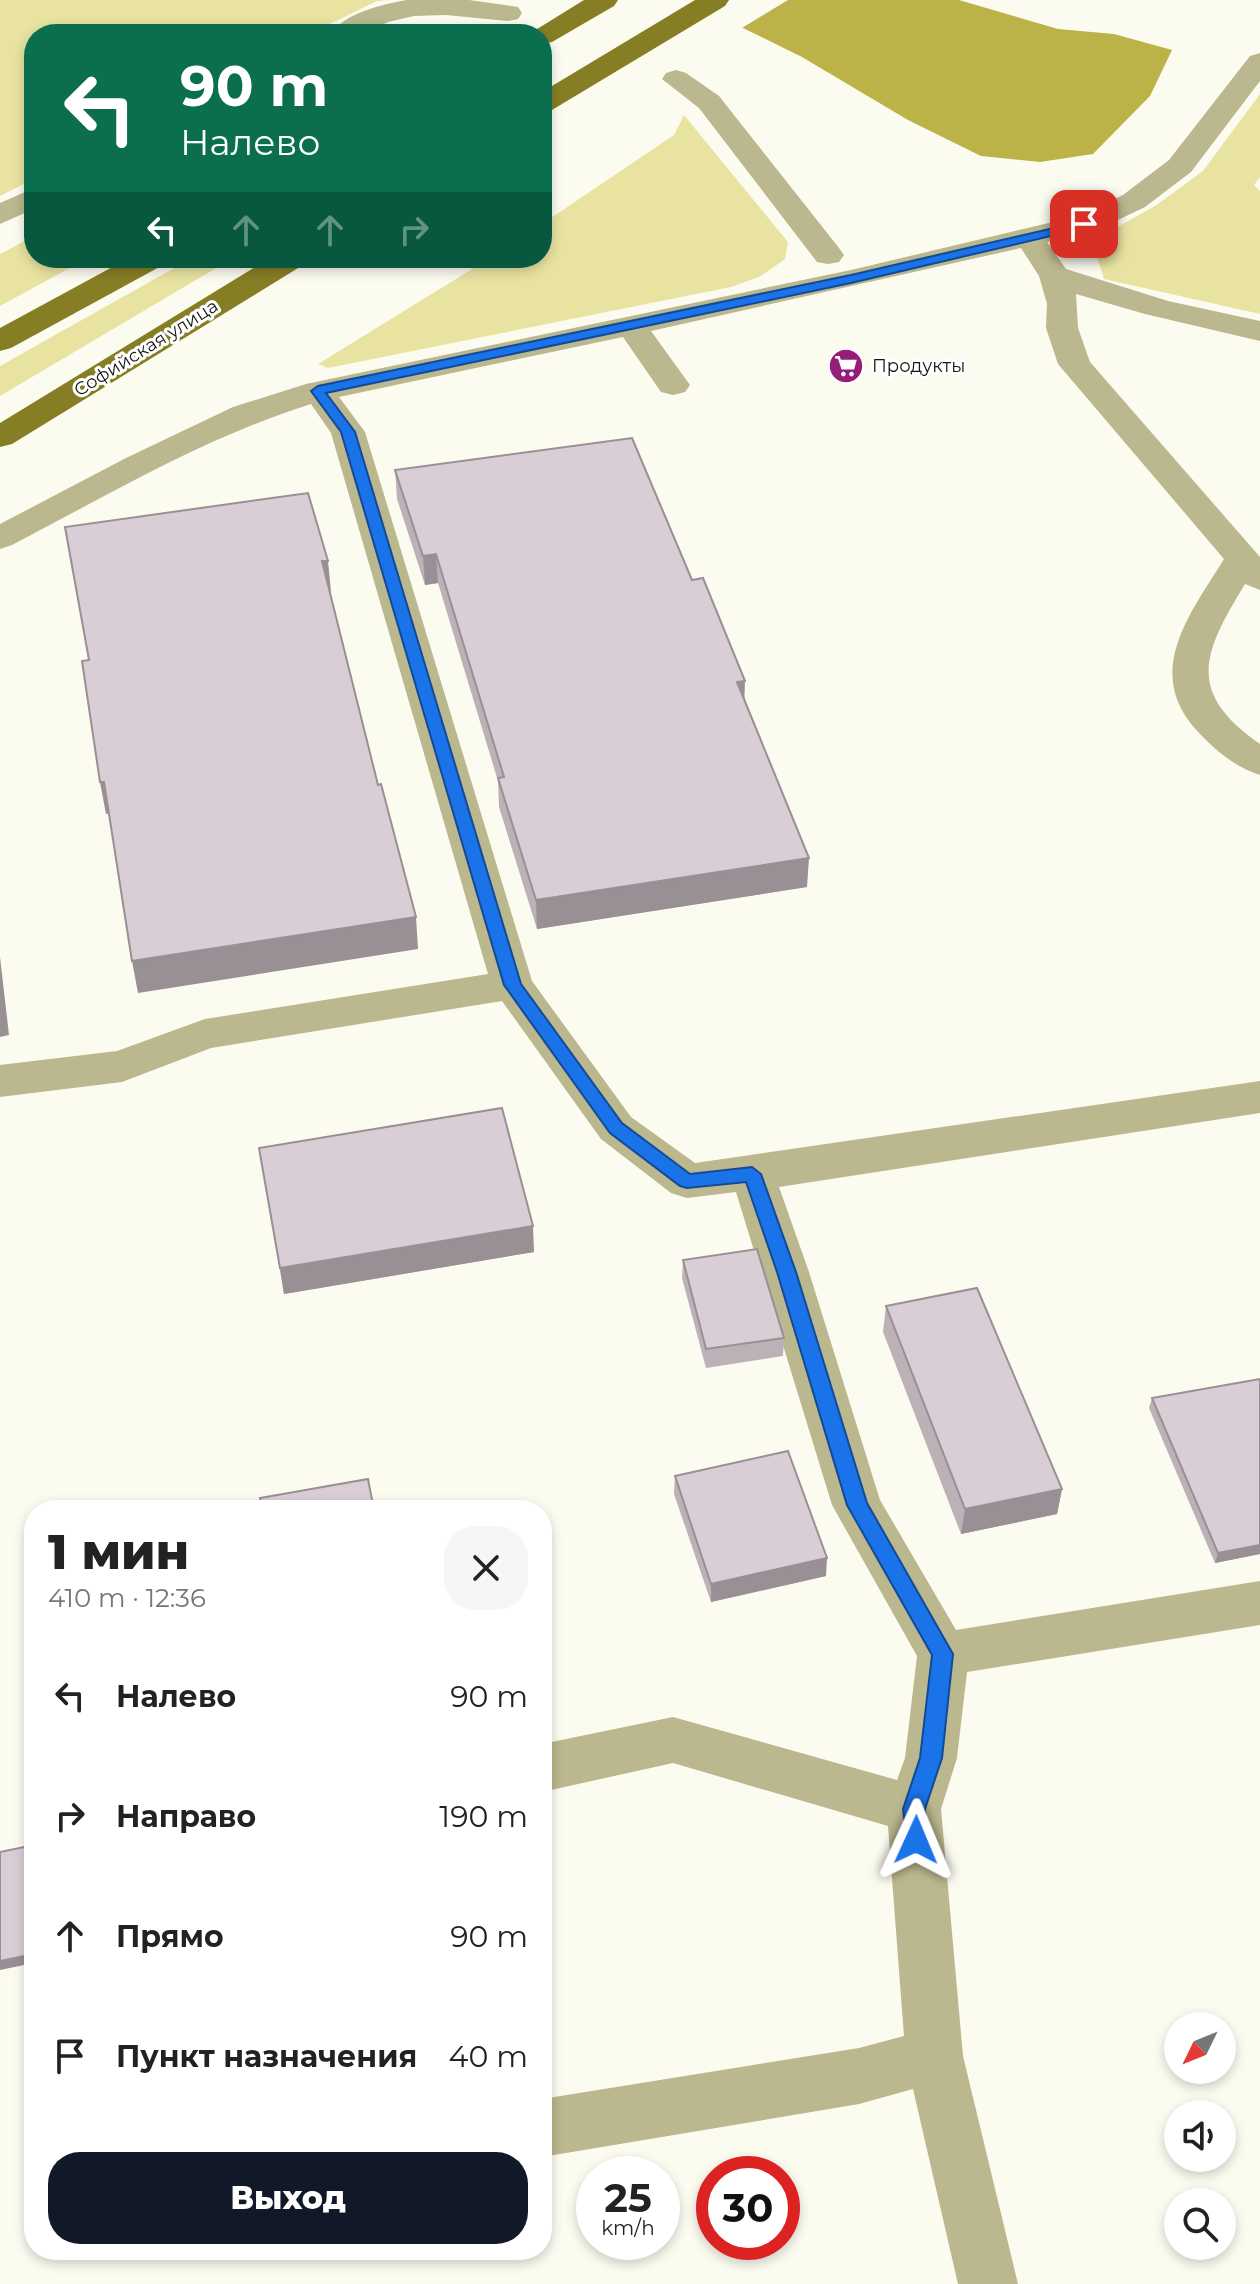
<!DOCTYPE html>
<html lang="ru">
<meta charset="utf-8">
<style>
body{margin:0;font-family:Montserrat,sans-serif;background:#f6f6f6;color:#222;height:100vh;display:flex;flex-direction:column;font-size:30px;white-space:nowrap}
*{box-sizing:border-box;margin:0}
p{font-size:26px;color:#767676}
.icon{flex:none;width:44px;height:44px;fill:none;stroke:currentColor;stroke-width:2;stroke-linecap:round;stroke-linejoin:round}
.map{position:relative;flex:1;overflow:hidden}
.sheet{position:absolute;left:24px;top:1500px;width:528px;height:760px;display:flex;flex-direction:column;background:#fff;border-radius:32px;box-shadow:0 4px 12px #0003}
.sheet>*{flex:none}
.guide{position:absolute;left:24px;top:24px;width:528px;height:244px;border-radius:32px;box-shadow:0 4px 12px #0003;background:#0b6e4f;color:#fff;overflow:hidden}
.needle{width:52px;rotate:227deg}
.fabs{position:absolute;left:1164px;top:2012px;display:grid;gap:16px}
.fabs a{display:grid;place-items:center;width:72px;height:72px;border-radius:50%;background:#fff;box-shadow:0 4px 12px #0003;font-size:40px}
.speed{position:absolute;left:576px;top:2156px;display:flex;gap:16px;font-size:40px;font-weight:700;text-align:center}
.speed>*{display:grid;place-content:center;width:104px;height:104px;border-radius:50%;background:#fff;box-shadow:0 4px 12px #0003;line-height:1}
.speed small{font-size:20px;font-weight:400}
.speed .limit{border:12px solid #d22;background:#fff;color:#111}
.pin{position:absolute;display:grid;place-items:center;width:68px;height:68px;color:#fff;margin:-34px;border-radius:16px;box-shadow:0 4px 12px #0006}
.me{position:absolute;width:88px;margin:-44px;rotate:1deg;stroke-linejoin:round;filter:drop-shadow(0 0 6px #0008)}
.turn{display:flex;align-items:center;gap:28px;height:168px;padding:0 24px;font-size:36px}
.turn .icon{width:104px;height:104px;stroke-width:2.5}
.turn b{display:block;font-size:56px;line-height:68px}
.lanes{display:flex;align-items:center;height:76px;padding:0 24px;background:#0003;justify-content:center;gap:40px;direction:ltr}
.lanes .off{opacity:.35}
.round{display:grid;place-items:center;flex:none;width:84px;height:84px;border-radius:32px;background:#f6f6f6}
.headline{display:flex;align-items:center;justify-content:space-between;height:136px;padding:0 24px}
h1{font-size:48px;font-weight:800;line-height:60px}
.primary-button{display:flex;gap:16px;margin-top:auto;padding:16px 24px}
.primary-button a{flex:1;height:92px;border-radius:32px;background:#111827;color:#fff;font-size:32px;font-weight:800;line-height:92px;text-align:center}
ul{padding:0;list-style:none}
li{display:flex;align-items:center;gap:24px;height:120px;padding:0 24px}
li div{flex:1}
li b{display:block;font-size:30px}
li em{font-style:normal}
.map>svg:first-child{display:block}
</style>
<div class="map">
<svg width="1260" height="2284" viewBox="0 0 1260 2284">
<rect width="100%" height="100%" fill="#fcfbf0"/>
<path fill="#e9e3a1" d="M 0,0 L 389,0 L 377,1 L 309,34 L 34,34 L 34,179 L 0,196 Z
M 1260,94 L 1260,177 L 1254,185 L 1260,191 L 1260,314 L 1104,279 L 1092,241 L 1155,206 L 1203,171 Z
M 684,115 L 788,242 L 785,259 L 761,276 L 731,287 L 328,368 L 318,364 L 490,258 L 542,258 L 542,224 L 674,135 Z
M 34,236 L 34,258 L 88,258 L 0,306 L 0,254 Z
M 192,258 L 233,258 L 0,396 L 0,366 Z"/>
<path fill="#bbb248" d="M 686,0 L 959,0 L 1058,29 L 1114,34 L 1172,50 L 1150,96 L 1093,154 L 1040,162 L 981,156 L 908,120 L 802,57 Z"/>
<path fill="#fcfbf0" d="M 682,0 L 788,0 L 737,31 Z"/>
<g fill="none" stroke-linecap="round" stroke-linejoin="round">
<path fill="#bbb78e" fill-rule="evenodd" d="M 407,0 L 469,0 L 518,7 L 522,13 L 518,19 L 508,21 L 446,15 L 414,16 L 388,22 L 364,34 L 330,34 C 345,13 383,4 407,0 Z
M 1260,53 L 1260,81 L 1191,172 L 1145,207 L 1095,231 L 1047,242 L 1066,269 L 1168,301 L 1260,321 L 1260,341 L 1145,314 L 1076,294 L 1078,328 L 1090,362 L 1260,557 L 1260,590 L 1245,584 C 1203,653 1185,692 1260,744 L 1260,775 C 1237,768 1216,751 1200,734 C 1142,674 1188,617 1224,559 L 1058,364 L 1046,328 L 1047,304 L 1039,276 L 1021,248 L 651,331 L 690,385 L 685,392 L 673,395 L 661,392 L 623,337 L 339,397 L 365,432 L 532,981 L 631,1117 L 695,1163 L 1260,1081 L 1260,1113 L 779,1187 L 809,1272 L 880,1500 L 956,1630 L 1260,1581 L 1260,1625 L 967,1672 L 957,1758 L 941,1809 L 963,2056 L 1018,2284 L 958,2284 L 913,2089 L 859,2104 L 542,2157 L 542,2099 L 859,2048 L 904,2036 L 888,1826 L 673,1763 L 542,1792 L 542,1744 L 673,1717 L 897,1780 L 905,1758 L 917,1656 L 832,1505 L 736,1192 L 687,1198 L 671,1193 L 601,1139 L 502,1001 L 211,1048 L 122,1082 L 0,1097 L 0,1065 L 117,1051 L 205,1019 L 488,974 L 331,433 L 311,404 C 206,437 110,494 12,545 L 0,549 L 0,524 L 126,458 L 233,407 L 306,384 L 851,270 L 1074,217 L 1123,195 L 1169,160 L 1250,56 Z
M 676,70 L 686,73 L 719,96 L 839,248 L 844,255 L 839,262 L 828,264 L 817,262 L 699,108 L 662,79 L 666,73 Z
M 34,188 L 34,209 L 0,224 L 0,203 Z"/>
<path fill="#867e25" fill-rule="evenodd" d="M 584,0 L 618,0 L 614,6 L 552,42 L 542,44 L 542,34 L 529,34 Z
M 695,0 L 729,0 L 725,6 L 552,110 L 542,113 L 542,92 Z
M 129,258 L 168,258 L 163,265 L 11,348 L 0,351 L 0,328 Z
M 270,258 L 308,258 L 303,265 L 12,444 L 0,447 L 0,423 Z"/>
</g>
<path fill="#bbb1b7" d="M 395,470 L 692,580 L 744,700 L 807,887 L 537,929 L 499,807 L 498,781 L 438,583 L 425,585 L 397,499 Z
M 259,1148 L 534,1252 L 284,1294 Z
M 683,1260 L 784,1338 L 783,1356 L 706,1368 L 682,1278 Z
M 886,1306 L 1062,1489 L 1057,1514 L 961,1534 L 883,1332 Z
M 1260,1379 L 1260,1554 L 1215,1563 L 1149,1408 L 1152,1398 Z
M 675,1476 L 826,1576 L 711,1602 L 674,1494 Z"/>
<path fill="#989095" d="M 436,554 L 438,583 L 425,585 L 423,556 Z
M 322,561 L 328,561 L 331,592 L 325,593 Z
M 745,681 L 744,710 L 737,682 Z
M 100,782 L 104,782 L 110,813 L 106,814 Z
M 809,858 L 807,887 L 537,929 L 536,900 Z
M 416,917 L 418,949 L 138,993 L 132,961 Z
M 0,957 L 9,1035 L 0,1037 Z
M 533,1226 L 534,1252 L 284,1294 L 280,1268 Z
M 1062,1489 L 1057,1514 L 961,1534 L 965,1509 Z
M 1260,1545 L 1260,1554 L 1215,1563 L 1218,1553 Z
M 827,1558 L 826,1576 L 711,1602 L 711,1584 Z
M 34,1954 L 34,1963 L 0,1970 L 0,1961 Z"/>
<path fill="#d9ced5" stroke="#989095" stroke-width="2" d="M 632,438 L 692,580 L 703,578 L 745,681 L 737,682 L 809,858 L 536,900 L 498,778 L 504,777 L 436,554 L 423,556 L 395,470 Z
M 308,493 L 328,561 L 322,561 L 378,785 L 381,784 L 416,917 L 132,961 L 104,782 L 100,782 L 82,661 L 89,660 L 65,527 Z
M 502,1108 L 533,1226 L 280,1268 L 259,1148 Z
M 757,1249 L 784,1338 L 706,1349 L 683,1260 Z
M 977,1288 L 1062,1489 L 965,1509 L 886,1306 Z
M 1260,1379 L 1260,1545 L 1218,1553 L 1152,1398 Z
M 788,1451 L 827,1558 L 711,1584 L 675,1476 Z
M 368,1479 L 374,1510 L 262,1510 L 260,1498 Z
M 34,1845 L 34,1954 L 0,1961 L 0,1852 Z"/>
<path fill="#1a73e8" stroke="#114b97" stroke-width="2" d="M 1084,221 L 1089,222 L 1089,227 L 851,283 L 326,393 L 355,432 L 521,984 L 622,1123 L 690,1174 L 752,1167 L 761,1174 L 796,1272 L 867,1503 L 953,1654 L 942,1758 L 925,1809 L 927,1840 L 924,1847 L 916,1850 L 908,1847 L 903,1809 L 920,1758 L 932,1655 L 847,1505 L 777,1272 L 746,1182 L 687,1188 L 680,1186 L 610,1133 L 504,985 L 341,432 L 311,391 L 318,386 L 851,275 Z"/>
<defs>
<g id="supermarket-disc" transform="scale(1.8)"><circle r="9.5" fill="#951e7b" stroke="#fff"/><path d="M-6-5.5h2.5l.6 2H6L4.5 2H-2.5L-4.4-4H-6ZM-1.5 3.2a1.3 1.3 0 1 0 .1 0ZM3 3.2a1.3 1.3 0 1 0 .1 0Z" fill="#fff"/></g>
</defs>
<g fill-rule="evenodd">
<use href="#supermarket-disc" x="846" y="366"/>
</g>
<g text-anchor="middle" stroke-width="6" stroke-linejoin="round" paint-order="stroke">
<g font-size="18" fill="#171713" stroke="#fff">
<text transform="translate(146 348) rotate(-32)" y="6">Софийская улица</text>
</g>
<g font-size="18" fill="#171713" stroke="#fff" text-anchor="start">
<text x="872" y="372">Продукты</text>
</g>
</g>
</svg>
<div class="fabs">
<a><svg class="needle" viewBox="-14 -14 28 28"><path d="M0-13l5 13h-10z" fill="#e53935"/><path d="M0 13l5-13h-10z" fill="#767676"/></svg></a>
<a><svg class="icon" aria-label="sound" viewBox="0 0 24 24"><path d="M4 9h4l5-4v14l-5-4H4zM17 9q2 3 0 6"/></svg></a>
<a><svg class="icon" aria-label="search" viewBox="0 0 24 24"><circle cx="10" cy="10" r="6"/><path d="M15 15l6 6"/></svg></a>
</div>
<div class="speed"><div>25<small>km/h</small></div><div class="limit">30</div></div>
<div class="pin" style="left:1084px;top:224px;background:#d93025"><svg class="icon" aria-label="arrive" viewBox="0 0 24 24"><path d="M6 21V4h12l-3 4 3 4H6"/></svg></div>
<svg class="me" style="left:916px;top:1840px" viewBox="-20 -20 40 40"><path d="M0-17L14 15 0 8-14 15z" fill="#1a73e8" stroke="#fff" stroke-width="4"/></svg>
<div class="guide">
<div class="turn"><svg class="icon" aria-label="left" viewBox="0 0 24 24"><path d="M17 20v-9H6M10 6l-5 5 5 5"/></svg><div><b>90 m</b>Налево</div></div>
<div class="lanes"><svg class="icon" aria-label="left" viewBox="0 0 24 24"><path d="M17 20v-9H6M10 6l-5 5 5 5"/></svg><svg class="icon off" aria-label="ahead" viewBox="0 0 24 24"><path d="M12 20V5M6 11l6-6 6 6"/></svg><svg class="icon off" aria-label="ahead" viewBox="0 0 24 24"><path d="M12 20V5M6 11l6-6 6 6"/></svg><svg class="icon off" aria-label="right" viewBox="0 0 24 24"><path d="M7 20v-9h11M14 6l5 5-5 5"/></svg></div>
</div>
<section class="sheet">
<div class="headline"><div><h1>1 мин</h1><p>410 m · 12:36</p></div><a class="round"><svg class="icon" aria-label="close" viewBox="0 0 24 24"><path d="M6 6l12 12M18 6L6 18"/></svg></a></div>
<ul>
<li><svg class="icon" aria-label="left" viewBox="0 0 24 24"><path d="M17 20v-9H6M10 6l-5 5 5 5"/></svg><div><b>Налево</b></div><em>90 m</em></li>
<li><svg class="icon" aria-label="right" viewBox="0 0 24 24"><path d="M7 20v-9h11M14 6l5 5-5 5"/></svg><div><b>Направо</b></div><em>190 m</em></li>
<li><svg class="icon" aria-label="ahead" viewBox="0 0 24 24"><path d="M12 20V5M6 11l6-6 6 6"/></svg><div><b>Прямо</b></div><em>90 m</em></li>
<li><svg class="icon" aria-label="arrive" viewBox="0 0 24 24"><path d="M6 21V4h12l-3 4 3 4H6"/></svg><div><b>Пункт назначения</b></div><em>40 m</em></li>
</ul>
<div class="primary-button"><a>Выход</a></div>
</section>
</div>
